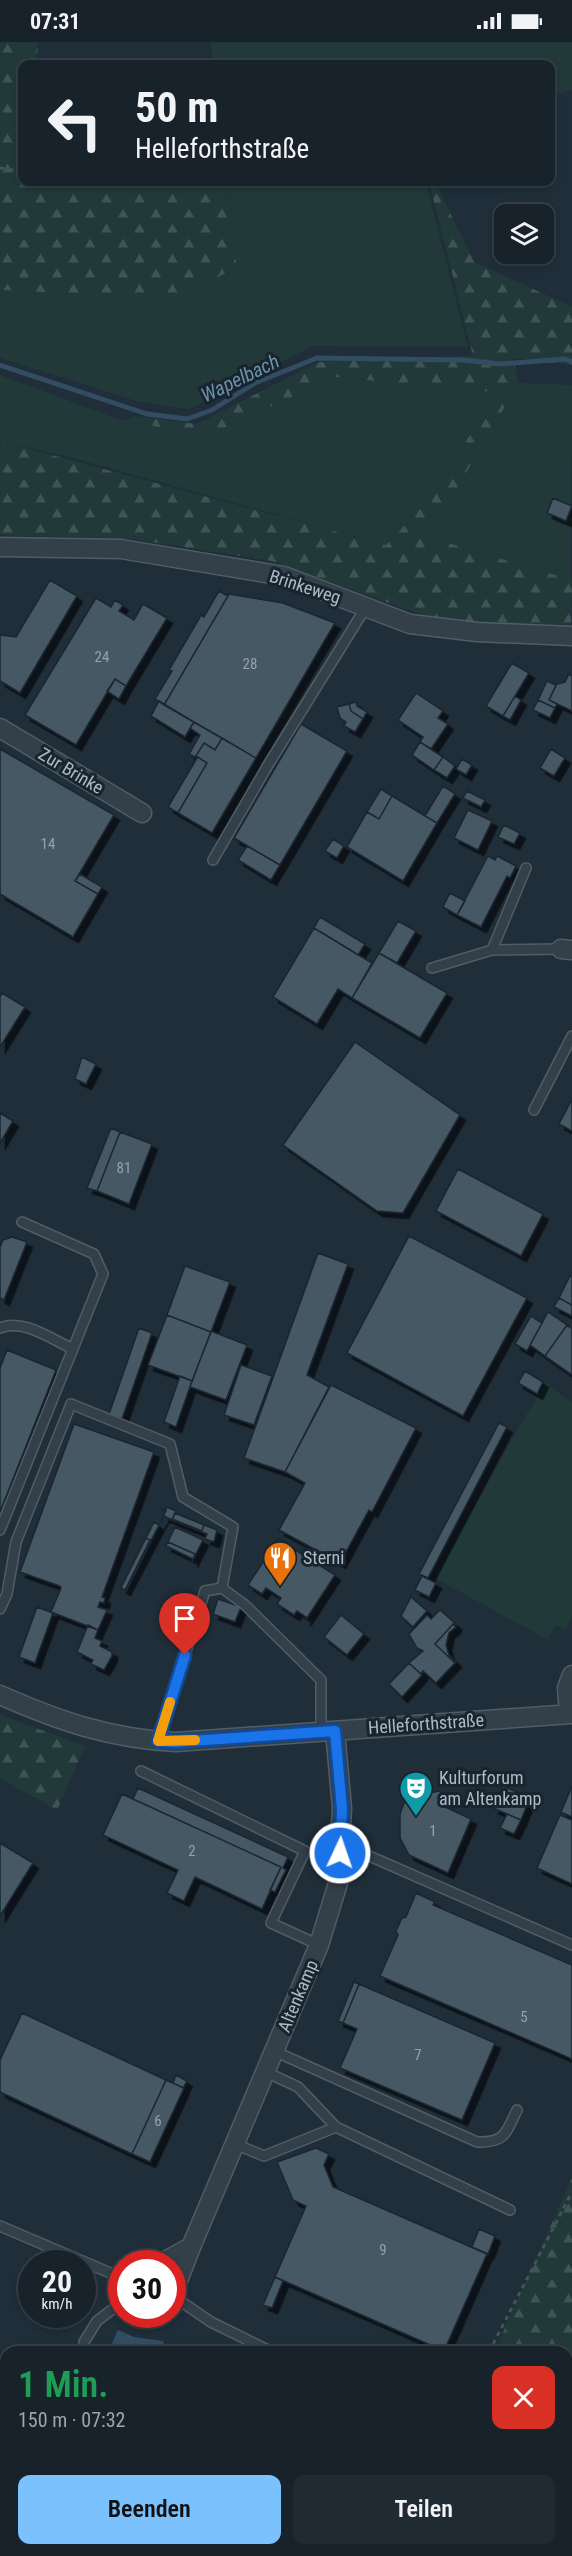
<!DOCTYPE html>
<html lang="de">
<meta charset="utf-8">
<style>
body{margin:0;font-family:"Roboto Condensed",sans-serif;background:#202a33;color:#f1f3f6;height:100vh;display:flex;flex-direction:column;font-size:22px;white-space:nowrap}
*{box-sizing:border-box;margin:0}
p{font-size:20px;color:#9ea4a9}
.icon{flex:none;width:33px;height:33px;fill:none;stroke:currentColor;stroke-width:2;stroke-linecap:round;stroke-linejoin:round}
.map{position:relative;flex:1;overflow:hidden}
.details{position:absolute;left:0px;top:2304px;width:573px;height:210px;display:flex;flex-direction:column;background:#17222b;border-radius:18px 18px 0 0;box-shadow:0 3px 9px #0003,0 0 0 2px #363f47}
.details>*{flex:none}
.hud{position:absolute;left:18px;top:18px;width:537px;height:126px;border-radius:12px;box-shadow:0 3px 9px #0003,0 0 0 2px #363f47;background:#17222b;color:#f1f3f6;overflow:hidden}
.controls{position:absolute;left:494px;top:162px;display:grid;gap:12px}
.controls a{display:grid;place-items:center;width:60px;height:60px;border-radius:12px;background:#17222b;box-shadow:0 3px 9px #0003,0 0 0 2px #363f47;font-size:30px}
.speed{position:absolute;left:18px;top:2208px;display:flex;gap:12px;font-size:30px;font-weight:700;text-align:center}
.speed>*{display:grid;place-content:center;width:78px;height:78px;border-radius:50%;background:#17222b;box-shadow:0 3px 9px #0003,0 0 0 2px #363f47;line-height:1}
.speed small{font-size:15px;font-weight:400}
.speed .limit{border:9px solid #d22;background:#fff;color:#111}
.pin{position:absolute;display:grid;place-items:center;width:51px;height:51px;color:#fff;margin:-62px -26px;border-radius:50% 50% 50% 0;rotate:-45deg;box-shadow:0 0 6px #0007}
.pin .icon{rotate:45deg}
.me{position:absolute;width:66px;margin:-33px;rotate:3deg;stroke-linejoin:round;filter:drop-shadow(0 0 4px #0008)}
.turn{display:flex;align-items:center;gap:21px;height:126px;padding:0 18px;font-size:27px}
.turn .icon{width:78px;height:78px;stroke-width:2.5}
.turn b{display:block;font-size:42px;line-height:51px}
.round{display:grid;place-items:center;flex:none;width:63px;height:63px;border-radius:12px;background:#202a33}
.summary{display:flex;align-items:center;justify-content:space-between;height:102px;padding:0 18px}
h1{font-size:36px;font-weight:600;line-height:45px;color:#1e9e55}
.button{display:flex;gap:12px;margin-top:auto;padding:12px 18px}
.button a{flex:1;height:69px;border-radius:12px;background:#7ac1fe;color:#111;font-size:24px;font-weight:600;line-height:69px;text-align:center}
.button a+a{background:#202a33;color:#f1f3f6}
.status{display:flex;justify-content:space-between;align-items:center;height:42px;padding:0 30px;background:#17222b;direction:ltr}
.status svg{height:16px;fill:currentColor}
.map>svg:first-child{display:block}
</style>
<div class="status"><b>07:31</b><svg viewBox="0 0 49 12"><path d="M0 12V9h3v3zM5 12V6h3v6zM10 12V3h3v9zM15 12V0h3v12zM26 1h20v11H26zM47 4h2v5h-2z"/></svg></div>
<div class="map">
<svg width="572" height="2514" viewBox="0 0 572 2514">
<defs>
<pattern id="forest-firs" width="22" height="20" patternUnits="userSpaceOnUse" patternTransform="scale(1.5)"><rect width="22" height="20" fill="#213a39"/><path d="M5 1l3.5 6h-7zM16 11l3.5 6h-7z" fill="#3f5454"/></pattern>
<filter id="shadow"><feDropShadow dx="5.5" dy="5.5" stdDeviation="0" flood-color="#0009"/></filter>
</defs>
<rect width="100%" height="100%" fill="#1f2e39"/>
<path fill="#213a39" d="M 211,0 L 572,0 L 572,48 L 551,55 L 550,22 L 213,22 Z
M 224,140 L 426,140 L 468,305 L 313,304 L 189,367 L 140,360 L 0,316 L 0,248 L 178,257 L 237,225 Z
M 0,333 L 123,379 L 208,393 L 335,335 L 494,350 L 439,447 L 386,503 L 73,416 L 0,399 Z
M 519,341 L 572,343 L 571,539 L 427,495 Z
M 546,1341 L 572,1361 L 572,1573 L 566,1587 L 555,1583 L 548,1598 L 435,1536 L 517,1388 Z"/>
<path fill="url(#forest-firs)" d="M 0,0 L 38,0 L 37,22 L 22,22 L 22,140 L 224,140 L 237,225 L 178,257 L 0,248 Z
M 429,140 L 435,140 L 474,220 L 572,265 L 572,323 L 513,316 L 519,341 L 428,495 L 572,538 L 571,583 L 440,579 L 272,519 L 132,497 L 0,493 L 0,399 L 386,503 L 439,447 L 494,350 L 335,335 L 208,393 L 123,379 L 133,374 L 197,382 L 319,320 L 473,314 Z
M 0,1673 L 85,1704 L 57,1768 L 0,1736 Z
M 572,2136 L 572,2514 L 374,2514 L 378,2508 L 567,2508 L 567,2310 L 494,2310 Z
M 0,2421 L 6,2424 L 6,2508 L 155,2508 L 166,2514 L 0,2514 Z"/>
<path fill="#324d61" d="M 118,2288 L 134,2295 L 163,2299 L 165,2305 L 163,2310 L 108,2310 Z"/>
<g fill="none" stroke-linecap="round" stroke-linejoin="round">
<path stroke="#324d61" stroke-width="5" d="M 0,323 L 147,372 L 187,377 L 212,368 L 255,341 L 317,316 L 463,318 L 500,322 L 565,317 L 572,320"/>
</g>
<path fill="#475865" stroke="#1a2630" stroke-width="1.5" filter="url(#shadow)" d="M 553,456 L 572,464 L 566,479 L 547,471 Z
M 50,538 L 77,554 L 20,651 L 0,639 L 0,593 L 16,595 Z
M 219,549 L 228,554 L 164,663 L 155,657 L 172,629 L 169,628 L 201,573 L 204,575 Z
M 229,552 L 283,561 L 335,581 L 256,716 L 164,663 Z
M 96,556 L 111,565 L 115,558 L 123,563 L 119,569 L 134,578 L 143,562 L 167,576 L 126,644 L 115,637 L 76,703 L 25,673 Z
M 512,621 L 529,631 L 503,674 L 486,664 Z
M 569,632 L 572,634 L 572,669 L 549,658 L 557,642 L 565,640 Z
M 115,637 L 126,644 L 119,657 L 107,649 Z
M 547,639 L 556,643 L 549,658 L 557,662 L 555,666 L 538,658 Z
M 416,651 L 443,669 L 438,676 L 448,682 L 431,707 L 420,700 L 423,695 L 398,678 Z
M 515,654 L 521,658 L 510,678 L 503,674 Z
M 538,658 L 555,666 L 550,676 L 533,668 Z
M 159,659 L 194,680 L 185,695 L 151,674 Z
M 356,660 L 357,664 L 367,670 L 363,677 L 351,669 L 349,662 Z
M 349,662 L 351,669 L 363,677 L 355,690 L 344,684 L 346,680 L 340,676 L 337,665 Z
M 194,680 L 222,696 L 215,708 L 204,701 L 196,714 L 207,721 L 178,771 L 168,765 L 197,716 L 189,712 L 200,693 L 190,686 Z
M 301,682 L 347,709 L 280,823 L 234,796 Z
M 222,696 L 256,716 L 212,791 L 178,771 L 207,721 L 196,714 L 204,701 L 215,708 Z
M 420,700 L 443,715 L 434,728 L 412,713 Z
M 0,707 L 114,773 L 75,839 L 98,852 L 73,895 L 0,852 Z
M 551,707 L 565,716 L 554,734 L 540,726 Z
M 443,715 L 455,724 L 447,736 L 434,728 Z
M 462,717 L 472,723 L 466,733 L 456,727 Z
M 443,744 L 455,752 L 437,781 L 425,774 Z
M 381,747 L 392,754 L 379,777 L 367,770 Z
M 467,749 L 485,758 L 481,765 L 463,756 Z
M 392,754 L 437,781 L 403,839 L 347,805 L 367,770 L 379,777 Z
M 468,768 L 492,779 L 478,808 L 454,796 Z
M 504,783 L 520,791 L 514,802 L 498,795 Z
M 333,797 L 344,804 L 337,816 L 325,809 Z
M 247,804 L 280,823 L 271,838 L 238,818 Z
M 488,814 L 495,818 L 497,814 L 516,824 L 510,836 L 507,834 L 481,885 L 457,873 Z
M 80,832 L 102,845 L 98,852 L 75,839 Z
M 450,851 L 465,859 L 457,873 L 443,865 Z
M 320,875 L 365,902 L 358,913 L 314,886 Z
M 398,879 L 416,889 L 397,921 L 379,911 Z
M 314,886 L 372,921 L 352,956 L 338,947 L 317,982 L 273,955 Z
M 379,911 L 447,951 L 420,996 L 352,956 Z
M 2,951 L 25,965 L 0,1005 L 0,955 Z
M 355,1000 L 460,1073 L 403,1171 L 377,1169 L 283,1103 Z
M 82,1015 L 96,1022 L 86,1042 L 75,1037 Z
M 572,1057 L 572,1089 L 559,1082 Z
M 0,1071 L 13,1079 L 0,1101 Z
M 111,1086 L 120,1090 L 97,1149 L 87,1146 Z
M 120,1090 L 152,1102 L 129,1162 L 97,1149 Z
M 458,1127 L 543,1172 L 521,1214 L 436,1169 Z
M 409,1194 L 527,1256 L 463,1374 L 347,1311 Z
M 12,1195 L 27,1200 L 4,1258 L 0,1256 L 0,1205 L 3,1198 Z
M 318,1211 L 348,1222 L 307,1333 L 329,1345 L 285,1430 L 244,1416 Z
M 185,1224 L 230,1240 L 211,1290 L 167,1273 Z
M 570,1234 L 572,1235 L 572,1263 L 559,1256 Z
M 559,1256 L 572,1263 L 572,1274 L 554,1265 Z
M 548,1270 L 567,1283 L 545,1314 L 530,1303 Z
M 167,1273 L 211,1290 L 192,1339 L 148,1323 Z
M 531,1274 L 542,1281 L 527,1309 L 515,1302 Z
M 567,1283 L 572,1287 L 572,1333 L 545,1314 Z
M 139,1286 L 152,1291 L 122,1377 L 109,1372 Z
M 211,1289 L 247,1303 L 226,1358 L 190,1345 Z
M 7,1308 L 56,1328 L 0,1470 L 0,1326 Z
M 241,1323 L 272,1334 L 254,1383 L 224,1373 Z
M 525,1329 L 543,1340 L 537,1352 L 518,1341 Z
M 180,1334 L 192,1339 L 176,1385 L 164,1380 Z
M 331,1343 L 416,1386 L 372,1470 L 369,1468 L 340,1521 L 279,1488 L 305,1441 L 285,1430 Z
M 499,1381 L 507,1385 L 428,1536 L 419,1532 Z
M 74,1382 L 154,1410 L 102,1555 L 105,1556 L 104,1561 L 100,1560 L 98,1565 L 107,1568 L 98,1588 L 51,1570 L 61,1546 L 60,1544 L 20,1530 Z
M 167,1465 L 176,1469 L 172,1478 L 164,1474 L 159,1483 L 166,1469 L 161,1467 L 166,1468 Z
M 175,1471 L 204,1483 L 202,1489 L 172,1477 Z
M 172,1478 L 202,1489 L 204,1483 L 217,1488 L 214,1500 L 205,1497 L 207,1492 Z
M 154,1480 L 159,1483 L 125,1548 L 150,1498 L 146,1496 Z
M 175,1485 L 203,1498 L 192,1520 L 195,1512 L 168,1500 Z
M 146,1496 L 150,1498 L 125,1548 L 121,1546 Z
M 278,1497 L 335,1533 L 305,1579 L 306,1575 L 297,1569 L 294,1573 L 277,1562 L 281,1556 L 266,1546 L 262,1552 L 248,1543 Z
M 168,1500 L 195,1512 L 193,1517 L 166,1504 Z
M 422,1534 L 436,1541 L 429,1555 L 415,1548 Z
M 411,1555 L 427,1569 L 413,1585 L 401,1574 Z
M 218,1557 L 241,1565 L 235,1580 L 213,1572 Z
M 37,1565 L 53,1571 L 35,1621 L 19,1615 Z
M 440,1568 L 457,1583 L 453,1582 L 435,1602 L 454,1620 L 456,1620 L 436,1641 L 423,1629 L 421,1632 L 409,1621 L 423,1609 L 417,1606 L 409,1592 L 427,1573 L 431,1577 Z
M 341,1573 L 364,1592 L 347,1613 L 324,1595 Z
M 453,1582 L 456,1585 L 449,1591 L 446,1603 L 449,1613 L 455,1619 L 454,1620 L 435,1602 Z
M 88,1583 L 98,1588 L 95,1596 L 102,1599 L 100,1604 L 112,1610 L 112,1614 L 104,1628 L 91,1622 L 93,1618 L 77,1610 Z
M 409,1621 L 422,1633 L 402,1655 L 389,1642 Z
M 503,1744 L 530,1756 L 521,1778 L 493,1766 Z
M 572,1744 L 572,1775 L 561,1770 Z
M 138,1746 L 288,1815 L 283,1826 L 286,1828 L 275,1850 L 270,1848 L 281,1825 L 133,1757 Z
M 439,1749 L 444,1753 L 441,1763 L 471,1777 L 448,1831 L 409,1813 L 400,1796 L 400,1772 L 404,1761 L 414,1754 Z
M 122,1752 L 281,1825 L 262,1867 L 195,1835 L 184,1859 L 167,1851 L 178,1828 L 103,1793 Z
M 507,1772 L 521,1778 L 514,1792 L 500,1786 Z
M 560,1773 L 572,1778 L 572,1842 L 537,1826 Z
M 0,1801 L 33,1821 L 0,1874 Z
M 416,1851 L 435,1860 L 433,1863 L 572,1923 L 572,2017 L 380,1934 L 398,1893 L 396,1889 L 402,1876 L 406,1875 Z
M 354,1940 L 359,1942 L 343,1981 L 338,1979 Z
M 359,1942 L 495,2001 L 462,2078 L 340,2026 L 357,1987 L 343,1981 Z
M 22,1971 L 166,2038 L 132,2112 L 0,2050 L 0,2018 Z
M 176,2033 L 187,2039 L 183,2046 L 173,2041 Z
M 166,2038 L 184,2046 L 150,2120 L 132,2112 Z
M 316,2106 L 329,2112 L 324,2123 L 333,2145 L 487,2212 L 444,2309 L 275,2235 L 306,2164 L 293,2158 L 277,2120 Z
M 479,2187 L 495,2194 L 488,2212 L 472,2205 Z
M 275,2235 L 283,2239 L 272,2266 L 263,2263 Z
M 237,2508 L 346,2508 L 343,2514 L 251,2514 Z"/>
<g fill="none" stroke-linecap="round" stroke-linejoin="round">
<g stroke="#505d67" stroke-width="12">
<path id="service" d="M 213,818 L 268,723 L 366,565
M 492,908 L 526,826
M 432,926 L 492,908 L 561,907
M 534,1068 L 572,994
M 0,1286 C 23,1276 51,1297 73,1307
M 0,1488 L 103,1232 L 94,1212 L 22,1180
M 0,1567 L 7,1552 L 16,1500 L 71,1362 L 170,1402 L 183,1455 L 233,1485 L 222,1546
M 158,1699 L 205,1549 L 222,1546 L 245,1563 L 321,1638 L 321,1690
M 141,1729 L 305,1809 L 271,1881 L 319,1903
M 340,1811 L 367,1813 L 572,1903
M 274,2009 L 477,2100 C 505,2101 506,2091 517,2068
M 266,2030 L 298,2045 L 336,2085 L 510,2168
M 235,2102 L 264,2114 L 336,2085
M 0,2184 L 122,2236
M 173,2254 L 211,2280 L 272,2310
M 84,2300 L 97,2279 L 122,2260"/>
</g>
<g stroke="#505d67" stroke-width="21">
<path id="minor" d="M 0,505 L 121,507 L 284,534 L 410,582 L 477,590 L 572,594
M 0,686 L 142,771
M 561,907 L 572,908
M 0,1653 C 59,1679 111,1697 176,1700 L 572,1672
M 569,1672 L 567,1646 L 572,1633
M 160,2222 L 191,2205
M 172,2254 L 191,2205 L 319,1903 L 338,1841 L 342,1766 L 335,1689
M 134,2272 C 141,2278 149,2277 156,2272"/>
</g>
<path stroke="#3f5656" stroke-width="3" stroke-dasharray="4.5 4.5" stroke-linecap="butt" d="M 0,126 L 13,128 L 22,126
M 489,2310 L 572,2150
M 383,2514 L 386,2508"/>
<use href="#service" stroke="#333f49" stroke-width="9"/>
<use href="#minor" stroke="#333f49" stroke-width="18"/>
</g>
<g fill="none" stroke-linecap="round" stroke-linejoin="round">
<g stroke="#114b97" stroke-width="15">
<path id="route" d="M 185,1613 L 158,1699 L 176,1700 L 335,1689 L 342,1767 L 340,1811"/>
</g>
<use href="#route" stroke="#1a73e8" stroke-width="10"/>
<path stroke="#f59e0b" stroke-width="10" d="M 170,1660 L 158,1699 L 195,1698"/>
</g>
<defs>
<g id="restaurant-pin" transform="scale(1.725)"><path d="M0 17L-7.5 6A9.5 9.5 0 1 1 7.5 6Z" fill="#e8710a" stroke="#18242e"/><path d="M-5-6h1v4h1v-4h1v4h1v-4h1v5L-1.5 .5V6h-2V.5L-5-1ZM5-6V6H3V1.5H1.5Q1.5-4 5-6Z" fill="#fff"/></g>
<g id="theatre-pin" transform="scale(1.725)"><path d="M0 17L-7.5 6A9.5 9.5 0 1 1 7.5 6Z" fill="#0f9aa8" stroke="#18242e"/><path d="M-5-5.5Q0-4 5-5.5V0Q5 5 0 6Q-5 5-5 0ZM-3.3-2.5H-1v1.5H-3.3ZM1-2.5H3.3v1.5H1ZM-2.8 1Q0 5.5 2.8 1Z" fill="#fff"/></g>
</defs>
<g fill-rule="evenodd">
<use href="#restaurant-pin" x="280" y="1516"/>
<use href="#theatre-pin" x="416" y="1746"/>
</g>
<g text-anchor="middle" stroke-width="6" stroke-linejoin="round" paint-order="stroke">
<g font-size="15" fill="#94a2ae">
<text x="102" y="620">24</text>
<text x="250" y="627">28</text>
<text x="48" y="807">14</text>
<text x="124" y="1131">81</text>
<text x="433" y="1794">1</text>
<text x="192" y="1814">2</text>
<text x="524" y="1980">5</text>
<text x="418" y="2018">7</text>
<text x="158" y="2084">6</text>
<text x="383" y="2213">9</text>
</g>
<g font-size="18" fill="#adbac6" stroke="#18242e">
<text transform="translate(305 545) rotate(18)" y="6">Brinkeweg</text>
<text transform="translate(71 729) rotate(31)" y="6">Zur Brinke</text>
<text transform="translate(426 1682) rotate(-4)" y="6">Helleforthstraße</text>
<text transform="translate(298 1954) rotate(-67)" y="6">Altenkamp</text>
</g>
<g font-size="18" fill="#adbac6" stroke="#18242e" text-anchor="start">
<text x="303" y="1522">Sterni</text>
<text x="439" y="1742">Kulturforum<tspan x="439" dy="21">am Altenkamp</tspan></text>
</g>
<g font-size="20" font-style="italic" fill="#6c91ab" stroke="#18242e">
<text transform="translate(240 336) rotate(-26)" y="7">Wapelbach</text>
</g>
</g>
</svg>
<div class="controls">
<a><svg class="icon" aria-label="layers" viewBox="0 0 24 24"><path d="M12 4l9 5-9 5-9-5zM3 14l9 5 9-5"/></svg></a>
</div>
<div class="speed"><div>20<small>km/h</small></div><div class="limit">30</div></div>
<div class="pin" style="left:185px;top:1613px;background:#d93025"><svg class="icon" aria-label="arrive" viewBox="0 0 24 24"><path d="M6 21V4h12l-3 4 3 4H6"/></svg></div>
<svg class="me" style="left:340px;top:1811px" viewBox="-20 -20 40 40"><circle r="17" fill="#1a73e8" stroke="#fff" stroke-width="3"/><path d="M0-11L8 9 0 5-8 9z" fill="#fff"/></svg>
<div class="hud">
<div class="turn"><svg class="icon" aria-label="left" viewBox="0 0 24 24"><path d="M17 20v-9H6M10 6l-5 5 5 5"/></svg><div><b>50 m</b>Helleforthstraße</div></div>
</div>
<section class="details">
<div class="summary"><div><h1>1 Min.</h1><p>150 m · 07:32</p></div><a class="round" style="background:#d93025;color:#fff"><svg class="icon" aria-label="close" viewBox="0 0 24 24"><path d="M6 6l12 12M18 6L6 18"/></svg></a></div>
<div class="button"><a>Beenden</a><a>Teilen</a></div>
</section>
</div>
